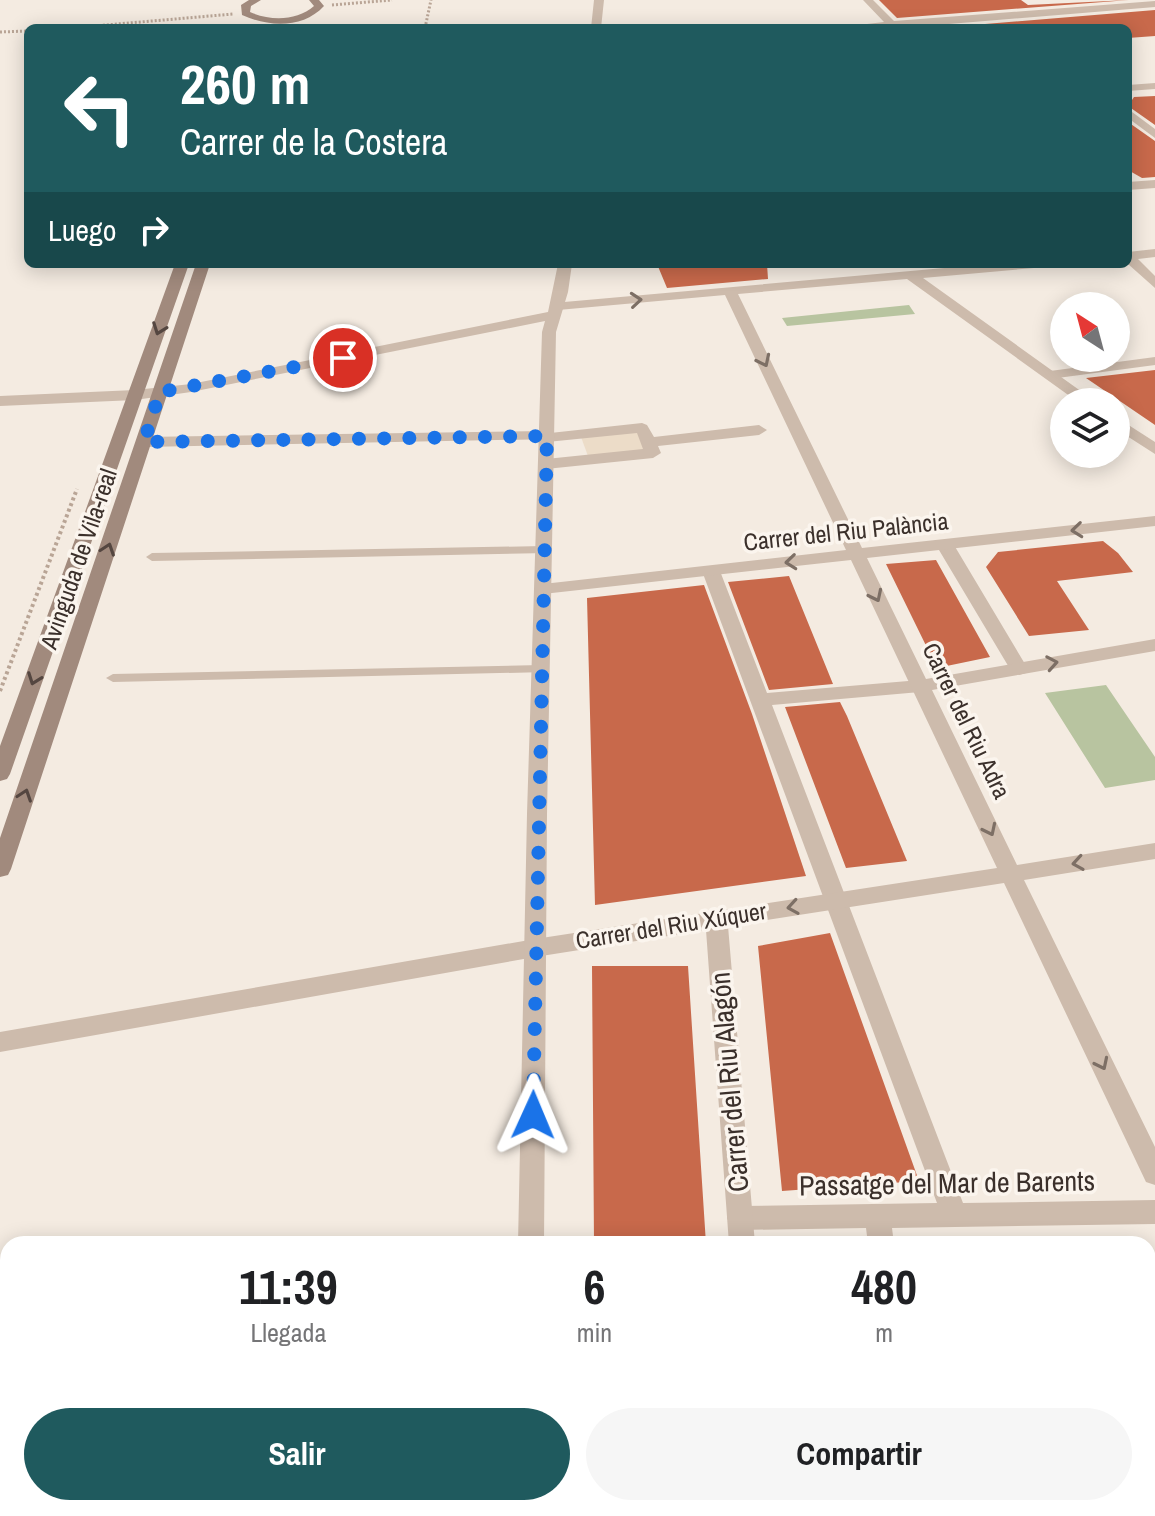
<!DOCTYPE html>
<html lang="es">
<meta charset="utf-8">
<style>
body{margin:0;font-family:"Archivo Narrow",sans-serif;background:#f6f6f6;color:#202124;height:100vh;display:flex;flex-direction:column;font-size:30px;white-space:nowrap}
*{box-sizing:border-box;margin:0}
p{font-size:26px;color:#757577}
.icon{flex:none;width:44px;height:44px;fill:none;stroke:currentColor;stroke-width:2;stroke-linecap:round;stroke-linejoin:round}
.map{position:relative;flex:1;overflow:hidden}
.side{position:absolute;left:0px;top:1236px;width:1156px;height:280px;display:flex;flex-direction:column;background:#fff;border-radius:24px 24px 0 0;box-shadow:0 4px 20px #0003}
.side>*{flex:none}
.top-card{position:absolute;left:24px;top:24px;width:1108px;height:244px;border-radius:12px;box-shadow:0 4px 20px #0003;background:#1f5a5e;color:#fff;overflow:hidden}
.needle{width:52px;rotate:324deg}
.buttons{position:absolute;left:1050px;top:292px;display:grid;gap:16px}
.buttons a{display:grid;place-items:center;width:80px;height:80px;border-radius:50%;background:#fff;box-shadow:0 4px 20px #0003;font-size:40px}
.pin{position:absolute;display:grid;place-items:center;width:68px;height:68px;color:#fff;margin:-34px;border:4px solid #fff;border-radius:50%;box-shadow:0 2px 8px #0007}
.me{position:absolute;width:88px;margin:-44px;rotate:1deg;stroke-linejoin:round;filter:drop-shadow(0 0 6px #0008)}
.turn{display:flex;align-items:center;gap:28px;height:168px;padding:0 24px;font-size:36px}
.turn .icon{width:104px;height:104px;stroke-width:2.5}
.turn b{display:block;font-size:56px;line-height:68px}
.then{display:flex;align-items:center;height:76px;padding:0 24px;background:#0003;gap:16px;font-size:30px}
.eta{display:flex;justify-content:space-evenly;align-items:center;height:136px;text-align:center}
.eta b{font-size:48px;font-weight:700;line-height:56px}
.action{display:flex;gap:16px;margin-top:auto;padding:16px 24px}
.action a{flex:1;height:92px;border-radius:48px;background:#1f5a5e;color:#fff;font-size:32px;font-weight:700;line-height:92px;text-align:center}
.action a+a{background:#f6f6f6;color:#202124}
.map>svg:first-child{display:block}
</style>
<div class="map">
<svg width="1155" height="1516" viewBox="0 0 1155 1516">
<rect width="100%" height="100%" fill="#f4ebe1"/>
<path fill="#b8c4a0" d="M 909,305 L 915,314 L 787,326 L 782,318 Z
M 1106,685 L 1155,757 L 1155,780 L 1105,788 L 1045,693 Z
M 0,1309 L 8,1309 L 8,1444 L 0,1444 Z
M 0,1473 L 8,1473 L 8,1508 L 305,1508 L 304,1516 L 0,1516 Z"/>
<path fill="#ecdcc8" d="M 637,431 L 645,450 L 588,456 L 581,437 Z"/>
<path fill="#c8694b" d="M 879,0 L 1021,0 L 1028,5 L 1129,0 L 897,18 Z
M 1155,10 L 1155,36 L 1128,38 L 1128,28 L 937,28 Z
M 1155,96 L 1155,125 L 1128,106 L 1134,97 Z
M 1128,122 L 1155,141 L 1155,177 L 1142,178 L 1128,170 Z
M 657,264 L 767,264 L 768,279 L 667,288 Z
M 1155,370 L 1155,425 L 1086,378 Z
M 1103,541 L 1118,553 L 1133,572 L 1057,581 L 1089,630 L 1029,636 L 986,567 L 998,552 Z
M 936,560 L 990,657 L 937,668 L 886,564 Z
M 789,576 L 833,684 L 769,690 L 728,582 Z
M 704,585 L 752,714 L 806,876 L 595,905 L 587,598 Z
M 840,702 L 847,716 L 907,861 L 846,868 L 785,707 Z
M 830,933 L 919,1181 L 782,1191 L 758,946 Z
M 592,966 L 688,966 L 706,1244 L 594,1244 Z"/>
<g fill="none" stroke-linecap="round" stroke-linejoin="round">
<path stroke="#b9a596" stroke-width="3" stroke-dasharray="2 2" stroke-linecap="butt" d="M 332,5 L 392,0
M 71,28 L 233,14
M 425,28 L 431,0
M 0,32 L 28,31"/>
<path stroke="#b9a596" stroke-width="4" stroke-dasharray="3 3" stroke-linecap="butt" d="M 0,691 L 77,489"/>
<path fill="#cdbbac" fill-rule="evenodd" d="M 544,546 L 550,550 L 548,553 L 152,561 L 146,557 L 152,553 Z
M 541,665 L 546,666 L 548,669 L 546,672 L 113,682 L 106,678 L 113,674 Z"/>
<path fill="#cdbbac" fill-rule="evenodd" d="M 1155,357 L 1155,365 L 1050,379 L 1043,375 L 1050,371 Z
M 642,423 L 647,425 L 654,437 L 759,425 L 767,430 L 759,435 L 658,446 L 661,453 L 653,458 L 546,469 L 538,464 L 546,459 L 643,449 L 637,433 L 547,442 L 541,440 L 541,434 Z
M 945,540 L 954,545 L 1028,669 L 1026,673 L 1019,675 L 1010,669 L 936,545 Z
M 711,566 L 720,571 L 767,693 L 920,680 L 930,686 L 920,692 L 772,705 L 963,1203 L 1155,1200 L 1155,1224 L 892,1228 L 894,1244 L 868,1244 L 866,1228 L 740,1230 L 731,1227 L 727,1218 L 731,1209 L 740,1206 L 937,1203 L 702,571 Z
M 1155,1323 L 1155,1351 L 1148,1353 L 1148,1325 Z
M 903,1508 L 933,1508 L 935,1516 L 905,1516 Z
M 1012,1508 L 1042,1508 L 1045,1516 L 1015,1516 Z"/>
<path fill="#cdbbac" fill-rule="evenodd" d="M 863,0 L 873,0 L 894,21 L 1155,1 L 1155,7 L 901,28 L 833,28 L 884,22 Z
M 1155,83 L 1155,89 L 1128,91 L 1128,85 Z
M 1128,109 L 1155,129 L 1155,138 L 1128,118 Z
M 1155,180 L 1155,188 L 1128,190 L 1128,182 Z
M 1155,249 L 1155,257 L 1138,259 L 1155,276 L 1155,288 L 1128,264 L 1128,252 Z
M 989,264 L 1041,264 L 1034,268 L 923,278 L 1096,402 L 1078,402 L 907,279 L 738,294 L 862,548 L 1155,516 L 1155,526 L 867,558 L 926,679 L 1155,639 L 1155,651 L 932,690 L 1017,865 L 1155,843 L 1155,859 L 1024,880 L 1155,1147 L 1155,1185 L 1146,1182 L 1004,883 L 728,926 L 755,1244 L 729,1244 L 706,930 L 535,957 L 0,1052 L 0,1032 L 535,939 L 997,868 L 851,560 L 543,594 L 534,589 L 543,584 L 846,550 L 725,295 L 558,310 L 553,309 L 553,303 Z
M 1116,417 L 1155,442 L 1155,454 L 1116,429 Z
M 547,431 L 555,436 L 553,439 L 144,447 L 136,442 L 144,437 Z
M 748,1508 L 778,1508 L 779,1516 L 749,1516 Z"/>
<path fill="#cdbbac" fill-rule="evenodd" d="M 594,0 L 604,0 L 601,28 L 591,28 Z
M 558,264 L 572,264 L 568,292 L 556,332 L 547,814 L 544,1244 L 518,1244 L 527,814 L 542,332 L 545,321 L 191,392 L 135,400 L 0,406 L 0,396 L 135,390 L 191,384 L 548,312 Z
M 509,1508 L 539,1508 L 539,1516 L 509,1516 Z"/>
<path fill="#a18a7d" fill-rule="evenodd" d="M 249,0 L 261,0 L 251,6 L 250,12 C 270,21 297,21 314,6 L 309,0 L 319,0 L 324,6 C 303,29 268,27 242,15 L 241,5 Z
M 175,264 L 189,264 L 10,774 L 7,779 L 0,781 L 0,746 Z
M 196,264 L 210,264 L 11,869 L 8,875 L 0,877 L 0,838 Z"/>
</g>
<defs><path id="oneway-chevron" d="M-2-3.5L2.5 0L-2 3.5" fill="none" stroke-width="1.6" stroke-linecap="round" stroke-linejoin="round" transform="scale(2)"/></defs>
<g stroke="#7d6f65">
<use href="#oneway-chevron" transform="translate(636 300) rotate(-5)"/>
<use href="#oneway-chevron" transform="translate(764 361) rotate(64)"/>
<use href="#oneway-chevron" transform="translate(1077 530) rotate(174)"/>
<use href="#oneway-chevron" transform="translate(791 562) rotate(174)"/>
<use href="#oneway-chevron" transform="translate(876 596) rotate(64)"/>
<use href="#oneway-chevron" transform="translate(1052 663) rotate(-10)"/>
<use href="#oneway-chevron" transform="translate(990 830) rotate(64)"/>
<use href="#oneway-chevron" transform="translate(1078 863) rotate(171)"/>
<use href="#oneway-chevron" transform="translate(793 907) rotate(171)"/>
<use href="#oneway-chevron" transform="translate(1102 1064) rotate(64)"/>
</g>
<g stroke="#544640">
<use href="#oneway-chevron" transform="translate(159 329) rotate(110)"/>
<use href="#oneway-chevron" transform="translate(108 549) rotate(-71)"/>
<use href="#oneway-chevron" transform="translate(34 679) rotate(110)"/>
<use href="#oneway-chevron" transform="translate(25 795) rotate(-71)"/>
</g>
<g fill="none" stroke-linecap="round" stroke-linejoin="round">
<path stroke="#1a73e8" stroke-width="14" stroke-dasharray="0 25.2" d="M 343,358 L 160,392 L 144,442 L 547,436 L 533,1115"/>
</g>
<g text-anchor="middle" stroke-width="7" stroke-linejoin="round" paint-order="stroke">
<g font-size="24" fill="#3b302b" stroke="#fbf5ee">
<text transform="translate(846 532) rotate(-6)" y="8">Carrer del Riu Palància</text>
<text transform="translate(79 559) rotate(-71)" y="8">Avinguda de Vila-real</text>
<text transform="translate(966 721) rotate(64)" y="8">Carrer del Riu Adra</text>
<text transform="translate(671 926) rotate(-9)" y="8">Carrer del Riu Xúquer</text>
</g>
<g font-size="28" fill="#3b302b" stroke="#fbf5ee">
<text transform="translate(729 1082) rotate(-95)" y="10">Carrer del Riu Alagón</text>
<text transform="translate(947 1183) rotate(-1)" y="10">Passatge del Mar de Barents</text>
</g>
</g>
</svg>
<div class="buttons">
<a><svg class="needle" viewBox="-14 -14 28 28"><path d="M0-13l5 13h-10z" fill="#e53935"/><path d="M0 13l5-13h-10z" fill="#757577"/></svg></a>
<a><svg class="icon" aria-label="layers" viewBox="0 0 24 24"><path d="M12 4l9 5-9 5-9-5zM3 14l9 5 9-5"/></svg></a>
</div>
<div class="pin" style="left:343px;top:358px;background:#d93025"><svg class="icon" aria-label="arrive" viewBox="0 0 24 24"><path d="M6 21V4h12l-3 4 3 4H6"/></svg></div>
<svg class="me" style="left:533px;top:1115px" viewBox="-20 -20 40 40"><path d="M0-17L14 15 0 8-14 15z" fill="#1a73e8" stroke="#fff" stroke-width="4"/></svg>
<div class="top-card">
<div class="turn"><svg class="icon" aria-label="left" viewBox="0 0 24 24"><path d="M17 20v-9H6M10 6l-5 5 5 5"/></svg><div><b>260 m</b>Carrer de la Costera</div></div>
<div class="then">Luego<svg class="icon" aria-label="right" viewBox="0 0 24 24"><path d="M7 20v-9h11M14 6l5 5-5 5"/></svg></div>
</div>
<section class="side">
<div class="eta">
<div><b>11:39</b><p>Llegada</p></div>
<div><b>6</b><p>min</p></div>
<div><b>480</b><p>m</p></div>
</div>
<div class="action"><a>Salir</a><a>Compartir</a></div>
</section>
</div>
